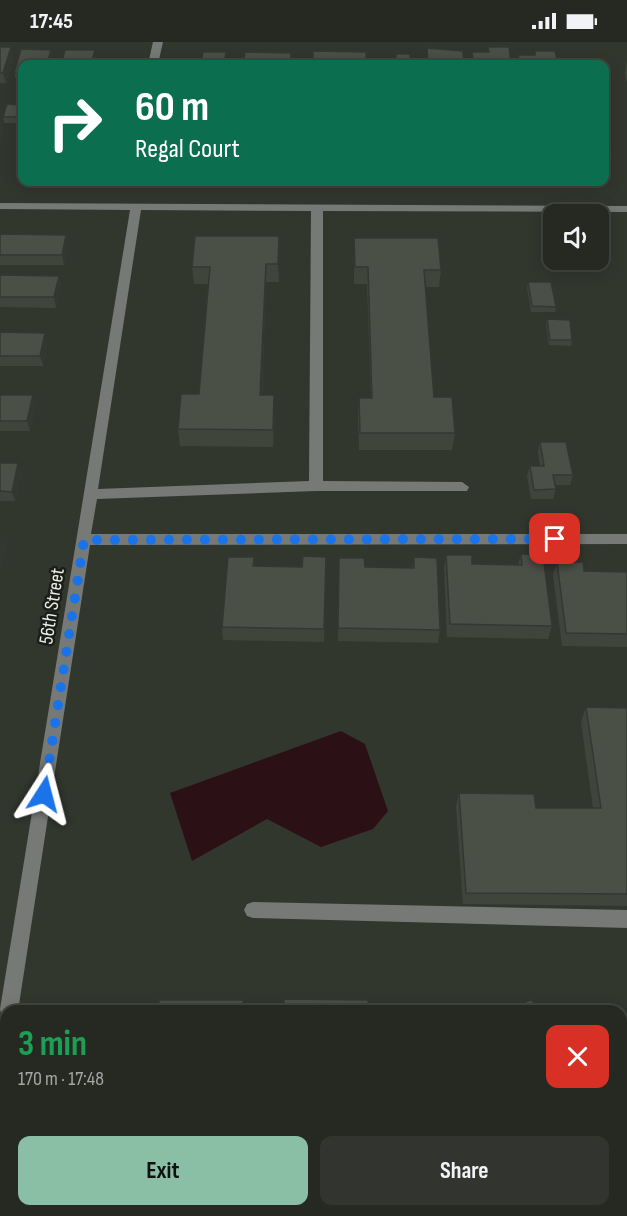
<!DOCTYPE html>
<meta charset="utf-8">
<style>
body{margin:0;font-family:"Sofia Sans Condensed",sans-serif;background:#32352f;color:#f1f3f6;height:100vh;display:flex;flex-direction:column;font-size:22px;white-space:nowrap}
*{box-sizing:border-box;margin:0}
p{font-size:20px;color:#a4a6a5}
.icon{flex:none;width:33px;height:33px;fill:none;stroke:currentColor;stroke-width:2;stroke-linecap:round;stroke-linejoin:round}
.map{position:relative;flex:1;overflow:hidden}
.drawer{position:absolute;left:0px;top:963px;width:627px;height:212px;display:flex;flex-direction:column;background:#262922;border-radius:18px 18px 0 0;box-shadow:0 3px 15px #0003,0 0 0 2px #424540}
.drawer>*{flex:none}
.hud{position:absolute;left:18px;top:18px;width:591px;height:126px;border-radius:12px;box-shadow:0 3px 15px #0003,0 0 0 2px #424540;background:#0b6e4f;color:#fff;overflow:hidden}
.controls{position:absolute;left:543px;top:162px;display:grid;gap:12px}
.controls a{display:grid;place-items:center;width:66px;height:66px;border-radius:12px;background:#262922;box-shadow:0 3px 15px #0003,0 0 0 2px #424540;font-size:30px}
.pin{position:absolute;display:grid;place-items:center;width:51px;height:51px;color:#fff;margin:-26px;border-radius:12px;box-shadow:0 3px 9px #0006}
.me{position:absolute;width:66px;margin:-33px;rotate:9deg;stroke-linejoin:round;filter:drop-shadow(0 0 4px #0008)}
.turn{display:flex;align-items:center;gap:21px;height:126px;padding:0 18px;font-size:27px}
.turn .icon{width:78px;height:78px;stroke-width:2.5}
.turn b{display:block;font-size:42px;line-height:51px}
.round{display:grid;place-items:center;flex:none;width:63px;height:63px;border-radius:12px;background:#32352f}
.overview{display:flex;align-items:center;justify-content:space-between;height:102px;padding:0 18px}
h1{font-size:36px;font-weight:700;line-height:45px;color:#1e9e55}
.button{display:flex;gap:12px;margin-top:auto;padding:12px 18px}
.button a{flex:1;height:69px;border-radius:12px;background:#8abfa5;color:#111;font-size:24px;font-weight:700;line-height:69px;text-align:center}
.button a+a{background:#32352f;color:#f1f3f6}
.status{display:flex;justify-content:space-between;align-items:center;height:42px;padding:0 30px;background:#262922;direction:ltr}
.status svg{height:16px;fill:currentColor}
.map>svg:first-child{display:block}
</style>
<div class="status"><b>17:45</b><svg viewBox="0 0 49 12"><path d="M0 12V9h3v3zM5 12V6h3v6zM10 12V3h3v9zM15 12V0h3v12zM26 1h20v11H26zM47 4h2v5h-2z"/></svg></div>
<div class="map">
<svg width="627" height="1174" viewBox="0 0 627 1174">
<rect width="100%" height="100%" fill="#32372e"/>
<path fill="#2b1116" d="M 341,689 L 365,702 L 388,769 L 373,787 L 321,805 L 267,777 L 192,819 L 170,751 Z"/>
<g fill="none" stroke-linecap="round" stroke-linejoin="round">
<path fill="#767975" fill-rule="evenodd" d="M 153,0 L 163,0 L 158,22 L 148,22 Z
M 0,161 L 627,164 L 627,170 L 323,169 L 323,439 L 462,440 L 469,445 L 467,449 L 316,449 L 97,457 L 91,492 L 627,492 L 627,502 L 90,503 L 18,969 L 6,969 L 6,977 L 2,976 L 0,967 L 130,168 L 0,167 ZM 141,168 L 311,169 L 309,439 L 98,447 Z
M 253,860 L 627,868 L 627,886 L 253,876 L 247,874 L 244,868 L 247,862 Z
M 6,983 L 6,1039 L 0,1042 L 0,985 Z
M 627,1094 L 627,1164 L 621,1162 L 621,1097 Z
M 0,1123 L 6,1123 L 6,1143 L 0,1143 Z"/>
</g>
<path fill="#40453c" d="M 0,5 L 13,15 L 6,41 L 0,41 Z
M 488,5 L 511,22 L 471,22 L 472,10 L 488,10 Z
M 21,7 L 51,8 L 53,18 L 52,22 L 22,22 L 22,41 L 17,41 L 14,31 Z
M 627,20 L 627,40 L 625,31 Z
M 22,68 L 18,81 L 4,81 L 3,75 Z
M 604,86 L 612,111 L 609,121 L 604,121 Z
M 0,192 L 68,203 L 64,223 L 0,223 Z
M 279,194 L 279,240 L 266,240 L 262,353 L 275,370 L 273,405 L 180,404 L 178,387 L 199,352 L 208,242 L 194,242 L 192,225 Z
M 354,196 L 441,228 L 439,245 L 425,245 L 434,355 L 455,391 L 452,408 L 359,408 L 358,373 L 359,356 L 371,356 L 367,242 L 354,242 Z
M 0,233 L 59,234 L 61,244 L 56,266 L 0,265 Z
M 528,240 L 556,265 L 555,270 L 531,270 L 527,246 Z
M 547,277 L 572,298 L 571,304 L 549,303 L 546,283 Z
M 0,290 L 48,301 L 43,324 L 0,324 Z
M 0,353 L 36,363 L 30,389 L 0,389 Z
M 540,400 L 573,433 L 570,443 L 555,443 L 556,447 L 553,457 L 531,457 L 527,434 L 530,424 L 540,424 L 538,410 Z
M 0,421 L 21,431 L 15,459 L 0,459 Z
M 521,512 L 552,584 L 548,597 L 447,595 L 444,526 L 446,513 L 472,522 L 518,523 Z
M 254,515 L 254,524 L 302,525 L 326,515 L 324,600 L 223,598 L 222,585 Z
M 414,515 L 440,588 L 438,601 L 338,599 L 339,516 L 365,525 L 412,526 Z
M 557,520 L 584,529 L 627,530 L 627,605 L 562,604 L 553,533 Z
M 586,665 L 627,666 L 627,864 L 463,862 L 456,764 L 459,751 L 536,766 L 593,766 L 581,680 Z"/>
<path fill="#343831" d="M 11,5 L 13,15 L 6,41 L 3,31 Z
M 51,8 L 53,18 L 52,22 L 47,22 Z
M 95,8 L 96,19 L 95,22 L 91,22 Z
M 20,63 L 22,68 L 18,81 L 16,75 Z
M 1,76 L 4,87 L 0,101 L 0,81 Z
M 66,193 L 68,203 L 64,223 L 62,213 Z
M 279,194 L 280,211 L 279,240 L 278,222 Z
M 266,222 L 266,240 L 261,370 L 260,353 Z
M 59,234 L 61,244 L 56,266 L 54,255 Z
M 45,291 L 48,301 L 43,324 L 40,314 Z
M 33,353 L 36,363 L 30,389 L 27,379 Z
M 274,353 L 275,370 L 273,405 L 273,388 Z
M 18,421 L 21,431 L 15,459 L 12,450 Z
M 2,495 L 6,505 L 0,531 L 0,505 Z"/>
<path fill="#4a5046" stroke="#343831" stroke-width="1.5" d="M 0,5 L 11,5 L 3,31 L 0,31 Z
M 488,5 L 509,5 L 511,22 L 474,22 L 472,10 L 489,10 Z
M 427,6 L 463,9 L 464,22 L 428,22 Z
M 21,7 L 51,8 L 47,22 L 22,22 L 22,31 L 14,31 Z
M 65,8 L 95,8 L 91,22 L 61,22 Z
M 313,9 L 366,10 L 366,22 L 313,22 Z
M 535,9 L 555,9 L 558,22 L 520,22 L 518,13 L 535,13 Z
M 203,10 L 226,10 L 224,22 L 201,22 Z
M 245,10 L 291,11 L 290,22 L 243,22 Z
M 396,12 L 410,12 L 410,22 L 380,22 L 380,16 L 396,16 Z
M 7,62 L 20,63 L 16,75 L 3,75 Z
M 604,86 L 607,87 L 612,111 L 604,111 Z
M 0,192 L 66,193 L 62,213 L 0,213 Z
M 195,194 L 279,194 L 278,222 L 266,222 L 260,353 L 274,353 L 273,388 L 178,387 L 181,352 L 199,352 L 210,225 L 192,225 Z
M 354,196 L 438,196 L 441,228 L 424,228 L 434,355 L 452,355 L 455,391 L 360,391 L 359,356 L 372,356 L 368,225 L 355,225 Z
M 0,233 L 59,234 L 54,255 L 0,255 Z
M 528,240 L 551,240 L 556,265 L 532,264 Z
M 547,277 L 570,278 L 572,298 L 550,298 Z
M 0,290 L 45,291 L 40,314 L 0,314 Z
M 0,353 L 33,353 L 27,379 L 0,379 Z
M 540,400 L 566,400 L 573,433 L 553,433 L 556,447 L 534,448 L 530,424 L 544,424 Z
M 0,421 L 18,421 L 12,450 L 0,449 Z
M 521,512 L 543,513 L 552,584 L 450,582 L 446,513 L 472,513 L 472,522 L 522,523 Z
M 303,514 L 326,515 L 324,587 L 222,585 L 228,515 L 254,515 L 253,524 L 302,525 Z
M 414,515 L 437,516 L 440,588 L 338,586 L 339,516 L 364,516 L 365,525 L 414,526 Z
M 557,520 L 583,520 L 584,529 L 627,530 L 627,592 L 566,591 Z
M 586,665 L 627,666 L 627,852 L 466,851 L 459,751 L 534,752 L 536,766 L 601,766 Z
M 284,957 L 368,958 L 369,969 L 284,969 Z
M 159,958 L 243,958 L 243,969 L 158,969 Z
M 532,958 L 537,969 L 494,969 Z"/>
<g fill="none" stroke-linecap="round" stroke-linejoin="round">
<path stroke="#1a73e8" stroke-width="10" stroke-dasharray="0 18" d="M 44,752 L 84,498 L 555,497"/>
</g>
<g text-anchor="middle" stroke-width="5" stroke-linejoin="round" paint-order="stroke">
<g font-size="20" fill="#eaeee8" stroke="#1b1d19">
<text transform="translate(51 564) rotate(-81)" y="7">56th Street</text>
</g>
</g>
</svg>
<div class="controls">
<a><svg class="icon" aria-label="sound" viewBox="0 0 24 24"><path d="M4 9h4l5-4v14l-5-4H4zM17 9q2 3 0 6"/></svg></a>
</div>
<div class="pin" style="left:555px;top:497px;background:#d93025"><svg class="icon" aria-label="arrive" viewBox="0 0 24 24"><path d="M6 21V4h12l-3 4 3 4H6"/></svg></div>
<svg class="me" style="left:44px;top:752px" viewBox="-20 -20 40 40"><path d="M0-17L14 15 0 8-14 15z" fill="#1a73e8" stroke="#fff" stroke-width="4"/></svg>
<div class="hud">
<div class="turn"><svg class="icon" aria-label="right" viewBox="0 0 24 24"><path d="M7 20v-9h11M14 6l5 5-5 5"/></svg><div><b>60 m</b>Regal Court</div></div>
</div>
<section class="drawer">
<div class="overview"><div><h1>3 min</h1><p>170 m · 17:48</p></div><a class="round" style="background:#d93025;color:#fff"><svg class="icon" aria-label="close" viewBox="0 0 24 24"><path d="M6 6l12 12M18 6L6 18"/></svg></a></div>
<div class="button"><a>Exit</a><a>Share</a></div>
</section>
</div>
